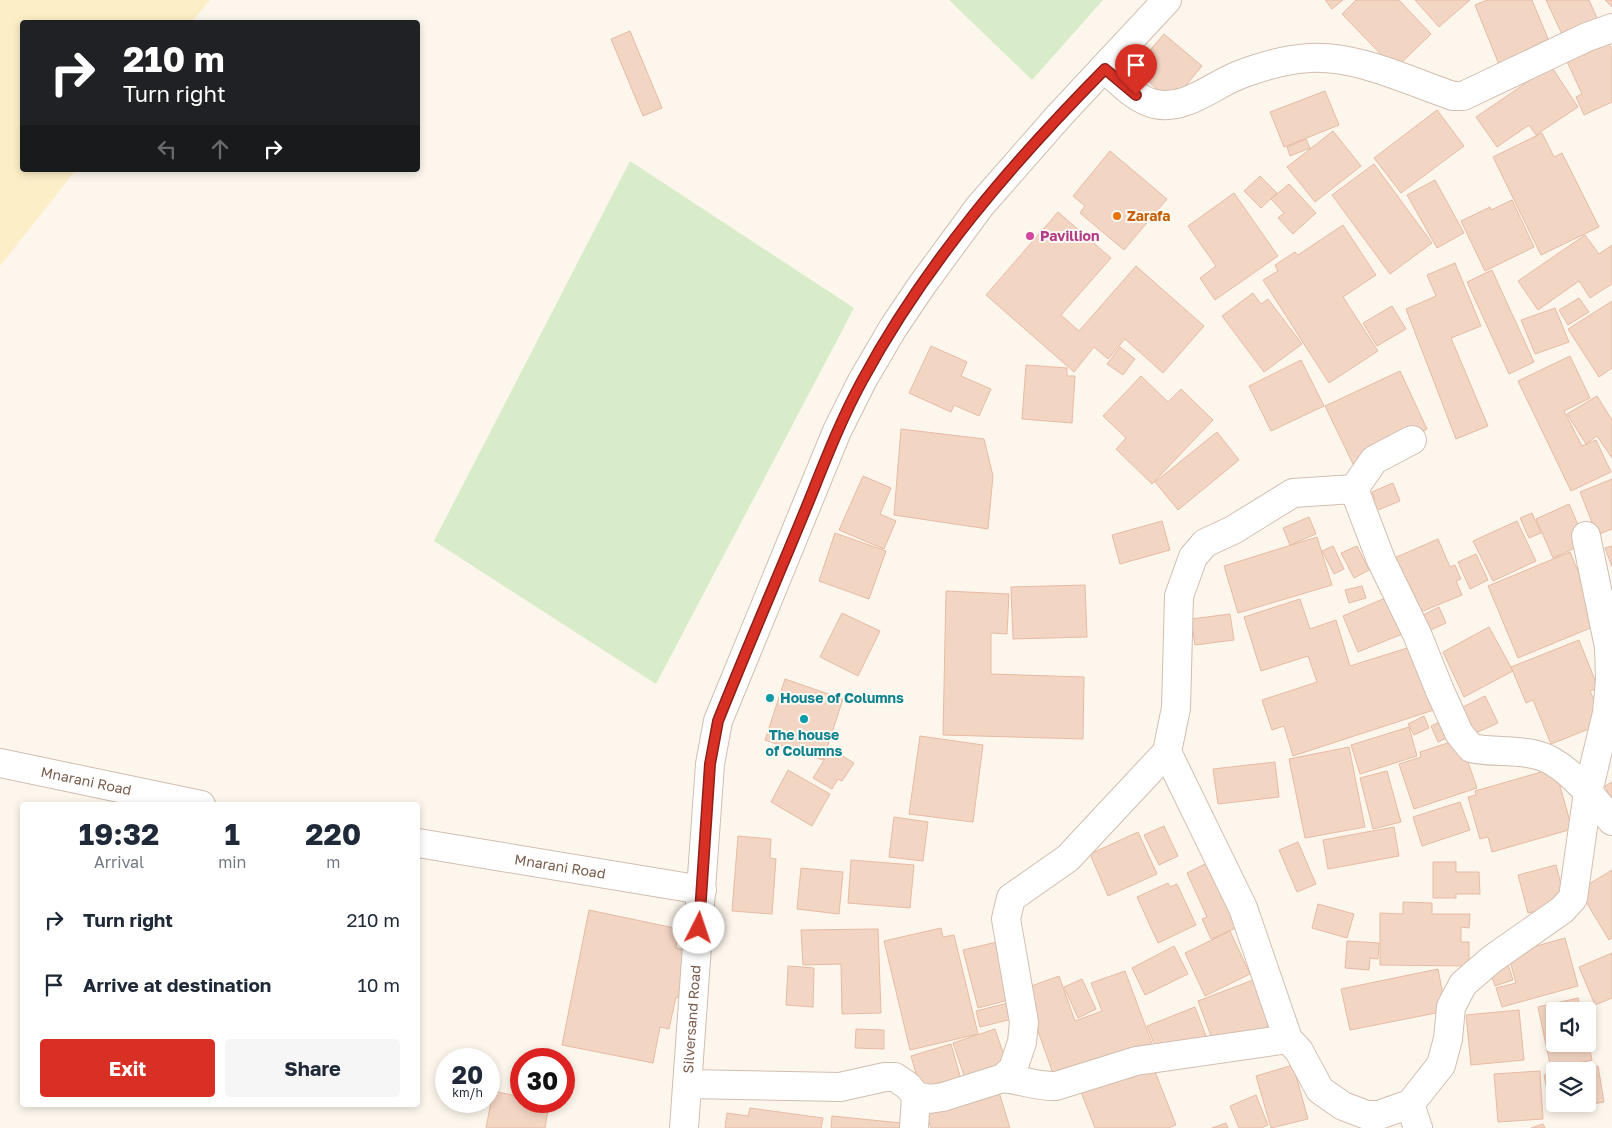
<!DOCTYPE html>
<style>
body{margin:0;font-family:"Golos Text",sans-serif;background:#f6f6f7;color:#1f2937;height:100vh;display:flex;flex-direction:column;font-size:19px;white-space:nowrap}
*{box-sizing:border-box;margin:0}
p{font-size:16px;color:#747a83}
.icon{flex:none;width:28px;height:28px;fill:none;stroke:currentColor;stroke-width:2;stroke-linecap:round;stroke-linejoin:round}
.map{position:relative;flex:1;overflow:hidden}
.details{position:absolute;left:20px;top:802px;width:400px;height:305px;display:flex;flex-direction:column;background:#fff;border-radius:5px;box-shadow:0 2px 8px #0003}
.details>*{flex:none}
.top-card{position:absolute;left:20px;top:20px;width:400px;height:152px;border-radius:5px;box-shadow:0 2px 8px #0003;background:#202124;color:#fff;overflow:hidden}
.buttons{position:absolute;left:1546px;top:1002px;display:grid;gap:10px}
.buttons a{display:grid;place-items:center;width:50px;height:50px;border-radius:5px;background:#fff;box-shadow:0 2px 8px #0003;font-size:25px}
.speed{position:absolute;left:435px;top:1048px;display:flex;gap:10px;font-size:25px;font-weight:700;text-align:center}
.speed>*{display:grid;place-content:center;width:65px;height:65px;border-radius:50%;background:#fff;box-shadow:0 2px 8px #0003;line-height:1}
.speed small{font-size:12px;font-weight:400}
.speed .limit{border:8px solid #d22;background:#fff;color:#111}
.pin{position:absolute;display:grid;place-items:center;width:42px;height:42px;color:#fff;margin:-51px -21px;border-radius:50% 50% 50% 0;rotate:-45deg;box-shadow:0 0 5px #0007}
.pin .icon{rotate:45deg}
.me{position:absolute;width:55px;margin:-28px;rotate:4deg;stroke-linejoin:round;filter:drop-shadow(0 0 4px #0008)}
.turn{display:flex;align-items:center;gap:18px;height:105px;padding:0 20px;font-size:22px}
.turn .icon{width:65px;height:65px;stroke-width:2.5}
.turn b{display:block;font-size:35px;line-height:42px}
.lanes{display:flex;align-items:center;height:48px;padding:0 20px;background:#0003;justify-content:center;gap:25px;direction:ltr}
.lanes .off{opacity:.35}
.eta{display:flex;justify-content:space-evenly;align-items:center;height:85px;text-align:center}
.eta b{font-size:30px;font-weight:700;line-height:35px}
.cta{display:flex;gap:10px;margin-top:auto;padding:10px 20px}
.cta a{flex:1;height:58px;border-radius:5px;background:#d93025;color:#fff;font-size:20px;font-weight:700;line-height:58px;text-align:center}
.cta a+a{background:#f6f6f7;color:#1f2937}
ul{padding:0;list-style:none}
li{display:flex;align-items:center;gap:15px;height:65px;padding:0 20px}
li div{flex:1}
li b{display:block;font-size:19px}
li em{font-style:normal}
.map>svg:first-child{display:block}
</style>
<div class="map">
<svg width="1612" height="1128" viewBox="0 0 1612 1128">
<rect width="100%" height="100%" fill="#fdf6ec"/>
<path fill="#d8ecc9" d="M 949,0 L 1103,0 L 1032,80 Z
M 630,161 L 854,308 L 656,684 L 434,541 Z"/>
<path fill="#fcefc7" d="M 0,0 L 210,0 L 192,22 L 22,22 L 22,170 L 76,170 L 0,266 Z"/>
<path fill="#f3d5c3" stroke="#e6bba3" d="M 1325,0 L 1343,0 L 1332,9 Z
M 1356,0 L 1399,0 L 1431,34 L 1395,69 L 1342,14 Z
M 1415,0 L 1470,0 L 1439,27 Z
M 1487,0 L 1532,0 L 1551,46 L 1500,67 L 1475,5 Z
M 1546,0 L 1589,0 L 1602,29 L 1567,45 Z
M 1605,0 L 1612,0 L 1612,7 Z
M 630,31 L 662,108 L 643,116 L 611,39 Z
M 1604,33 L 1612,50 L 1612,102 L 1584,115 L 1576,97 L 1582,94 L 1563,53 Z
M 1164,34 L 1202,66 L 1172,102 L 1134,69 Z
M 1551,66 L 1578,107 L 1536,135 L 1529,125 L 1497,147 L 1476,117 Z
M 1325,91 L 1339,125 L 1284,147 L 1270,112 Z
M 1437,110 L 1464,146 L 1401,193 L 1374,158 Z
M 1333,131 L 1361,166 L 1315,202 L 1287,167 Z
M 1542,133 L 1554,157 L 1562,153 L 1599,227 L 1541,255 L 1493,157 Z
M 1306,139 L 1310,148 L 1290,156 L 1287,147 Z
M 1110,151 L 1167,199 L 1124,250 L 1080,213 L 1085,206 L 1073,196 Z
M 1374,164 L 1432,243 L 1390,274 L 1332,195 Z
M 1260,176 L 1277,193 L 1261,208 L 1244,191 Z
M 1435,180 L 1464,233 L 1437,248 L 1407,195 Z
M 1289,184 L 1316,213 L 1293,234 L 1278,218 L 1284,213 L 1271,199 Z
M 1234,193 L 1278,256 L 1215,300 L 1200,278 L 1216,266 L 1188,226 Z
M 1512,200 L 1534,247 L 1485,271 L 1461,221 L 1490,207 L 1491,210 Z
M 1058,212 L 1111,258 L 1061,315 L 1079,331 L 1136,266 L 1204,326 L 1163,373 L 1125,339 L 1108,359 L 1094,347 L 1074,372 L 986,295 Z
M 1343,225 L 1376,275 L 1343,297 L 1378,351 L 1329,383 L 1263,280 L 1278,271 L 1275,265 L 1295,252 L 1298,255 Z
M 1585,235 L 1599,254 L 1612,245 L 1612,284 L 1590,298 L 1579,281 L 1538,310 L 1518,281 Z
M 1455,263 L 1481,326 L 1451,338 L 1488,426 L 1456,439 L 1406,309 L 1436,296 L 1427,275 Z
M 1492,270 L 1534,362 L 1509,374 L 1467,282 Z
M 1253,293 L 1261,304 L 1268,299 L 1302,344 L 1264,372 L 1222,316 Z
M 1579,298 L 1589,312 L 1568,325 L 1559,310 Z
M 1612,301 L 1612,368 L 1599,377 L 1568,329 Z
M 1392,306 L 1406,329 L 1377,346 L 1363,323 Z
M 1555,308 L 1569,342 L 1535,354 L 1521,320 Z
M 931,346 L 967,362 L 961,376 L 991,389 L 979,416 L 954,405 L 951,412 L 909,393 Z
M 1120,347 L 1135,359 L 1123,375 L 1107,364 Z
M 1570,356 L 1590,398 L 1564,411 L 1582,446 L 1596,440 L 1611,472 L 1571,491 L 1518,381 Z
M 1301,360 L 1324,406 L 1271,431 L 1249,386 Z
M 1026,365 L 1067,368 L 1067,376 L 1075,376 L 1072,423 L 1022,419 Z
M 1400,371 L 1427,429 L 1353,464 L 1325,406 Z
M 1141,376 L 1168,402 L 1181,389 L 1213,420 L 1152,484 L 1116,449 L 1126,438 L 1103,416 Z
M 1597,396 L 1612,420 L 1612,458 L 1597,436 L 1586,444 L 1567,414 Z
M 901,429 L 984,439 L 993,476 L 988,529 L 894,515 Z
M 1217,432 L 1239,460 L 1178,510 L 1155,482 Z
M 863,476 L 891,488 L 880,514 L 896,521 L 884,549 L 839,530 Z
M 1612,479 L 1612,529 L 1597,535 L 1580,492 Z
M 1393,483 L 1400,501 L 1371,513 L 1367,504 L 1375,500 L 1372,492 Z
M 1569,504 L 1586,543 L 1553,558 L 1536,519 Z
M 1532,513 L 1541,533 L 1529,538 L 1520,518 Z
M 1309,517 L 1316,534 L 1290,545 L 1283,528 Z
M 1162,521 L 1170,550 L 1120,564 L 1112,535 Z
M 1517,521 L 1536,561 L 1493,581 L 1473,541 Z
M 835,533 L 886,551 L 869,599 L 819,581 Z
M 1317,537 L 1332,585 L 1238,613 L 1224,566 Z
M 1438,539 L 1450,567 L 1455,565 L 1461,579 L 1456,581 L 1462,595 L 1416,614 L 1392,559 Z
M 1333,546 L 1344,569 L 1334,574 L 1322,551 Z
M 1357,546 L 1369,570 L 1354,578 L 1341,553 Z
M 1612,546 L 1612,567 L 1605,548 Z
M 1570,552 L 1600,624 L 1518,658 L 1488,586 Z
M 1476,554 L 1488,580 L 1470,589 L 1458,562 Z
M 1085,585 L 1087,637 L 1013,639 L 1011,587 Z
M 1362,586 L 1366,598 L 1349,603 L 1345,590 Z
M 946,591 L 1009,594 L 1007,634 L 991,633 L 991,674 L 1084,677 L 1083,739 L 943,735 Z
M 1397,593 L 1412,630 L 1358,652 L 1343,616 Z
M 1300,599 L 1310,629 L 1336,620 L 1350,666 L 1420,644 L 1440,708 L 1293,756 L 1284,726 L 1272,730 L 1262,700 L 1317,682 L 1308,656 L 1261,671 L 1244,617 Z
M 1439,607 L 1446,623 L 1424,633 L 1417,618 Z
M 842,613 L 880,631 L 858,676 L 820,657 Z
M 1230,614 L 1234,640 L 1195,645 L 1191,619 Z
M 1489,627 L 1513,671 L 1464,697 L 1443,652 Z
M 1579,640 L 1598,688 L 1590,691 L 1604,723 L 1551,744 L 1533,700 L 1526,703 L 1511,667 Z
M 785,679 L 843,699 L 823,760 L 765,740 Z
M 1485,696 L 1498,723 L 1469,736 L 1457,710 Z
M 1424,716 L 1429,728 L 1414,735 L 1408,724 Z
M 1448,718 L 1455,734 L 1438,742 L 1431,726 Z
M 1409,727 L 1417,756 L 1360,774 L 1351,745 Z
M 920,736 L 983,745 L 973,822 L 909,814 Z
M 1460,739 L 1477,788 L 1414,809 L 1399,764 L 1421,757 L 1420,752 Z
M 1349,747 L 1365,827 L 1305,838 L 1289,759 Z
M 831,749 L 854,763 L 842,781 L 838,779 L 832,789 L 813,778 Z
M 1275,762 L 1279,797 L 1218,804 L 1213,769 Z
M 1555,768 L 1572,829 L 1492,852 L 1488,837 L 1480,839 L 1468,797 L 1476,795 L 1475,791 Z
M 788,770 L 830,794 L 812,826 L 771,802 Z
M 1387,771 L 1401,822 L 1373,829 L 1360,778 Z
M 1612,782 L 1612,801 L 1605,786 Z
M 1460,802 L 1470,830 L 1422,846 L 1413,817 Z
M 894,817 L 928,822 L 923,861 L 889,857 Z
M 1164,826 L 1178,856 L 1159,865 L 1144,835 Z
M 1394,827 L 1399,856 L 1328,869 L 1323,840 Z
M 1138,832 L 1157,874 L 1108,896 L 1090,854 Z
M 738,836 L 771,839 L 770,858 L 776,859 L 772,914 L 732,911 Z
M 1298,842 L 1316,884 L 1297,892 L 1279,850 Z
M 851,860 L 914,865 L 910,908 L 848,903 Z
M 1209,862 L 1238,927 L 1211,939 L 1202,919 L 1207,917 L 1187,873 Z
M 1433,862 L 1456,862 L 1456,872 L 1479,872 L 1480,894 L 1456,894 L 1456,898 L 1433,898 Z
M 1556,865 L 1566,904 L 1528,913 L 1518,875 Z
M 801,868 L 843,872 L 839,914 L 797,909 Z
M 1612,870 L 1612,938 L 1609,940 L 1579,890 Z
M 1168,883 L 1170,887 L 1177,884 L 1196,925 L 1158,943 L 1137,897 Z
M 1403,902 L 1432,903 L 1432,914 L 1470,914 L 1469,928 L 1461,927 L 1461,942 L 1469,942 L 1469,966 L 1380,965 L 1380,913 L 1403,914 Z
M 1318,904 L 1354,914 L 1347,938 L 1312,928 Z
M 589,910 L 679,929 L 676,948 L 688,951 L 679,998 L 676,997 L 669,1029 L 660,1027 L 653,1063 L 562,1045 Z
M 941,928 L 943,937 L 954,935 L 978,1034 L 910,1050 L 884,941 Z
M 878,929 L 881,1013 L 842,1014 L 841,964 L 803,965 L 801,930 Z
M 1230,931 L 1250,974 L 1205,996 L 1185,953 Z
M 1565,938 L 1578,986 L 1502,1007 L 1496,988 L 1516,983 L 1508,954 Z
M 1001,941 L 1016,998 L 978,1008 L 963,950 Z
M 1347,941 L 1379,943 L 1378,959 L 1370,958 L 1369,970 L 1345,968 Z
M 1174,946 L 1188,974 L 1145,995 L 1132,968 Z
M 1612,953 L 1612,998 L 1595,1005 L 1579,967 Z
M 1507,961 L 1513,980 L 1495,986 L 1488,967 Z
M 788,966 L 814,968 L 813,1007 L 786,1005 Z
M 1438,969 L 1446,1011 L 1350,1030 L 1341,989 Z
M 1125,971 L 1152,1044 L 1055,1079 L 1023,989 L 1059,976 L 1075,1021 L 1102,1011 L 1091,983 Z
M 1082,979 L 1096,1009 L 1078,1018 L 1064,987 Z
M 1253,980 L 1270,1026 L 1215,1047 L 1198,1001 Z
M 1578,998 L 1581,1011 L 1555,1011 L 1555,1044 L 1588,1044 L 1588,1041 L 1592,1060 L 1551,1069 L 1538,1007 Z
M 1016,1001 L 1020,1017 L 980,1027 L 976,1011 Z
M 1195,1007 L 1206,1036 L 1158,1054 L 1147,1026 Z
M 1519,1010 L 1524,1060 L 1471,1065 L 1466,1015 Z
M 856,1029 L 884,1030 L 884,1049 L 855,1048 Z
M 995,1029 L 1009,1070 L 967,1084 L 953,1043 Z
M 951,1044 L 962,1083 L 922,1095 L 911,1056 Z
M 1152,1064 L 1176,1125 L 1168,1128 L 1095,1128 L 1081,1092 Z
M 1293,1065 L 1308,1119 L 1271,1128 L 1256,1076 Z
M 1598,1066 L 1604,1102 L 1551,1111 L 1544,1075 L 1555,1073 L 1555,1104 L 1588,1104 L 1588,1071 L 1565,1071 Z
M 1540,1071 L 1543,1119 L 1498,1122 L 1494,1074 Z
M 998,1089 L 1010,1128 L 931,1128 L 926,1113 Z
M 493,1091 L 521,1097 L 521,1101 L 549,1103 L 545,1128 L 486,1128 Z
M 1256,1095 L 1268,1125 L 1261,1128 L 1239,1128 L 1230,1106 Z
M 750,1108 L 823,1118 L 821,1128 L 725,1128 L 727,1113 L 748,1116 Z
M 832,1116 L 901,1123 L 900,1128 L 831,1128 Z
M 1226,1123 L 1228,1128 L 1212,1128 Z
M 1543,1124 L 1545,1128 L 1531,1128 Z"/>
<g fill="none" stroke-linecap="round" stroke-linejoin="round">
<g stroke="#d1beb0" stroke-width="30">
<g id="minor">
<path d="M 1105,69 C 1119,81 1136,100 1155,104 C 1185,111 1213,85 1239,75 C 1260,67 1287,59 1310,58 C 1356,55 1409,81 1453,96 L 1463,96 L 1587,37 L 1612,28"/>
<path d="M 1412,440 L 1374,460 L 1354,489 L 1293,493 L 1233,530 L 1205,543 L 1193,557 L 1179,596 L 1176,708 L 1167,752 L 1243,908 L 1288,1039 L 1299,1051 L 1320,1090 L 1343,1106 L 1367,1115 L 1379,1115 L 1410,1104 L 1441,1065 L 1448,1039 L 1451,1007 L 1463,984 L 1492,959 L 1562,910 L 1573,898 L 1588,792 L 1607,713 L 1610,680 L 1609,647 L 1586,536"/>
<path d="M 1354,489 L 1381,560 L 1417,634 L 1440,691 L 1459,733 L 1471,748 C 1493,753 1515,749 1537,755 C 1566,762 1594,799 1612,821"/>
<path id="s1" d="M 0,763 L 201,805"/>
<path id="s2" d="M 418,843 L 702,890"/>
<path d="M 1003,1078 C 1022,1080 1038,1087 1056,1086 L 1136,1061 L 1288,1039"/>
<path d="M 688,1084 L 840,1087 L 885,1077 L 895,1077 L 908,1086 L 916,1096 L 929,1099 L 943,1097 L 1003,1078 L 1013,1069 L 1022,1042 L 1024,1022 L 1006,919 L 1011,898 L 1068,858 L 1167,752"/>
<path d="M 1410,1104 L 1418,1128"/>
<path id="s3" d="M 684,1128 L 710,764 L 718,721 L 837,431 L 862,381 L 893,328 L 922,285 L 980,206 L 1058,117 L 1167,0"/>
<path d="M 914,1128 L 916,1096"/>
</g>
</g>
<use href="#minor" stroke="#fff" stroke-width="28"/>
</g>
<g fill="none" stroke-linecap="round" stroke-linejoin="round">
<g stroke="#8d1f18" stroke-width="12">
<path id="route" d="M 699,928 L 710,764 L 718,721 C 745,653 774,586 802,518 C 821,472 838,425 862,381 C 925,264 1012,163 1105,69 L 1136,95"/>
</g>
<use href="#route" stroke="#d93025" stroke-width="9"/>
</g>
<circle fill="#e8710a" stroke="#fffaf3" stroke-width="2" cx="1117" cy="216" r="5"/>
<circle fill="#d1479c" stroke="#fffaf3" stroke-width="2" cx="1030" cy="236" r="5"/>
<g fill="#0f9aa8" stroke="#fffaf3" stroke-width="2">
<circle cx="770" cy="698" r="5"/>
<circle cx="804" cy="719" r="5"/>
</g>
<g text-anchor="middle" stroke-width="4" stroke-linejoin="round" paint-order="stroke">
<g font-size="14" font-weight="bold" fill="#c56008" stroke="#fffaf3" text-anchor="start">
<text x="1127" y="221">Zarafa</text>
</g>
<g font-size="14" font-weight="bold" fill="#b23c85" stroke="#fffaf3" text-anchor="start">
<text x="1040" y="241">Pavillion</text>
</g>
<g font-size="14" font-weight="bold" fill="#0d838f" stroke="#fffaf3" text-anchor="start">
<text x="780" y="703">House of Columns</text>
<text x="804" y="740" text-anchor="middle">The house<tspan x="804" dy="16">of Columns</tspan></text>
</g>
<g font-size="14" fill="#7a5c4d" stroke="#fffaf3">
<text dy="5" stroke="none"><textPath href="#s1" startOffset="88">Mnarani Road</textPath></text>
<text dy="5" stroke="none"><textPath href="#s2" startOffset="144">Mnarani Road</textPath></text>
<text dy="5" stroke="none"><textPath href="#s3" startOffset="109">Silversand Road</textPath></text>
</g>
</g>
</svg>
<div class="buttons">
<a><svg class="icon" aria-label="sound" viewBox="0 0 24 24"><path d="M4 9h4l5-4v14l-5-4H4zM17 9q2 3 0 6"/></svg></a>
<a><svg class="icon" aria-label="layers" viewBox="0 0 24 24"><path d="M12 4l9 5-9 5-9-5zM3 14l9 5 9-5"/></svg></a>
</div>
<div class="speed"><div>20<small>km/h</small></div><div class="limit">30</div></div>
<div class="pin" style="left:1136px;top:95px;background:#d93025"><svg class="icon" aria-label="arrive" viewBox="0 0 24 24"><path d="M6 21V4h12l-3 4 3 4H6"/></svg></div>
<svg class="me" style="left:699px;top:928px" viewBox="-20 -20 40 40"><circle r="19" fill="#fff"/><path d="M0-13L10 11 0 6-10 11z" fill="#d93025"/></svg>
<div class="top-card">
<div class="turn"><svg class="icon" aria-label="right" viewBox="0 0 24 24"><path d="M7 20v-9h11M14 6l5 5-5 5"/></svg><div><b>210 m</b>Turn right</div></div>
<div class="lanes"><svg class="icon off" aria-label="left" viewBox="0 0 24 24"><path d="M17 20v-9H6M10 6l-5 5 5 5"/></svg><svg class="icon off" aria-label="ahead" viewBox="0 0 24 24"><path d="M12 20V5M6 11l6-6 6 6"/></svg><svg class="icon" aria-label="right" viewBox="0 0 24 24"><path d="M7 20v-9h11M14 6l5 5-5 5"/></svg></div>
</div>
<section class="details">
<div class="eta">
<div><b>19:32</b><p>Arrival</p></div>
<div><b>1</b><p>min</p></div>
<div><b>220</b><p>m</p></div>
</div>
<ul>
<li><svg class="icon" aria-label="right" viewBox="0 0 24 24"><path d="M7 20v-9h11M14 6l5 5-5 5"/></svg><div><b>Turn right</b></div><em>210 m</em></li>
<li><svg class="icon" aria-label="arrive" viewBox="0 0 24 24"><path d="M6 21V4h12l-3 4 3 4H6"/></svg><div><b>Arrive at destination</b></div><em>10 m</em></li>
</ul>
<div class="cta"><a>Exit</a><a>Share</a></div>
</section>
</div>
